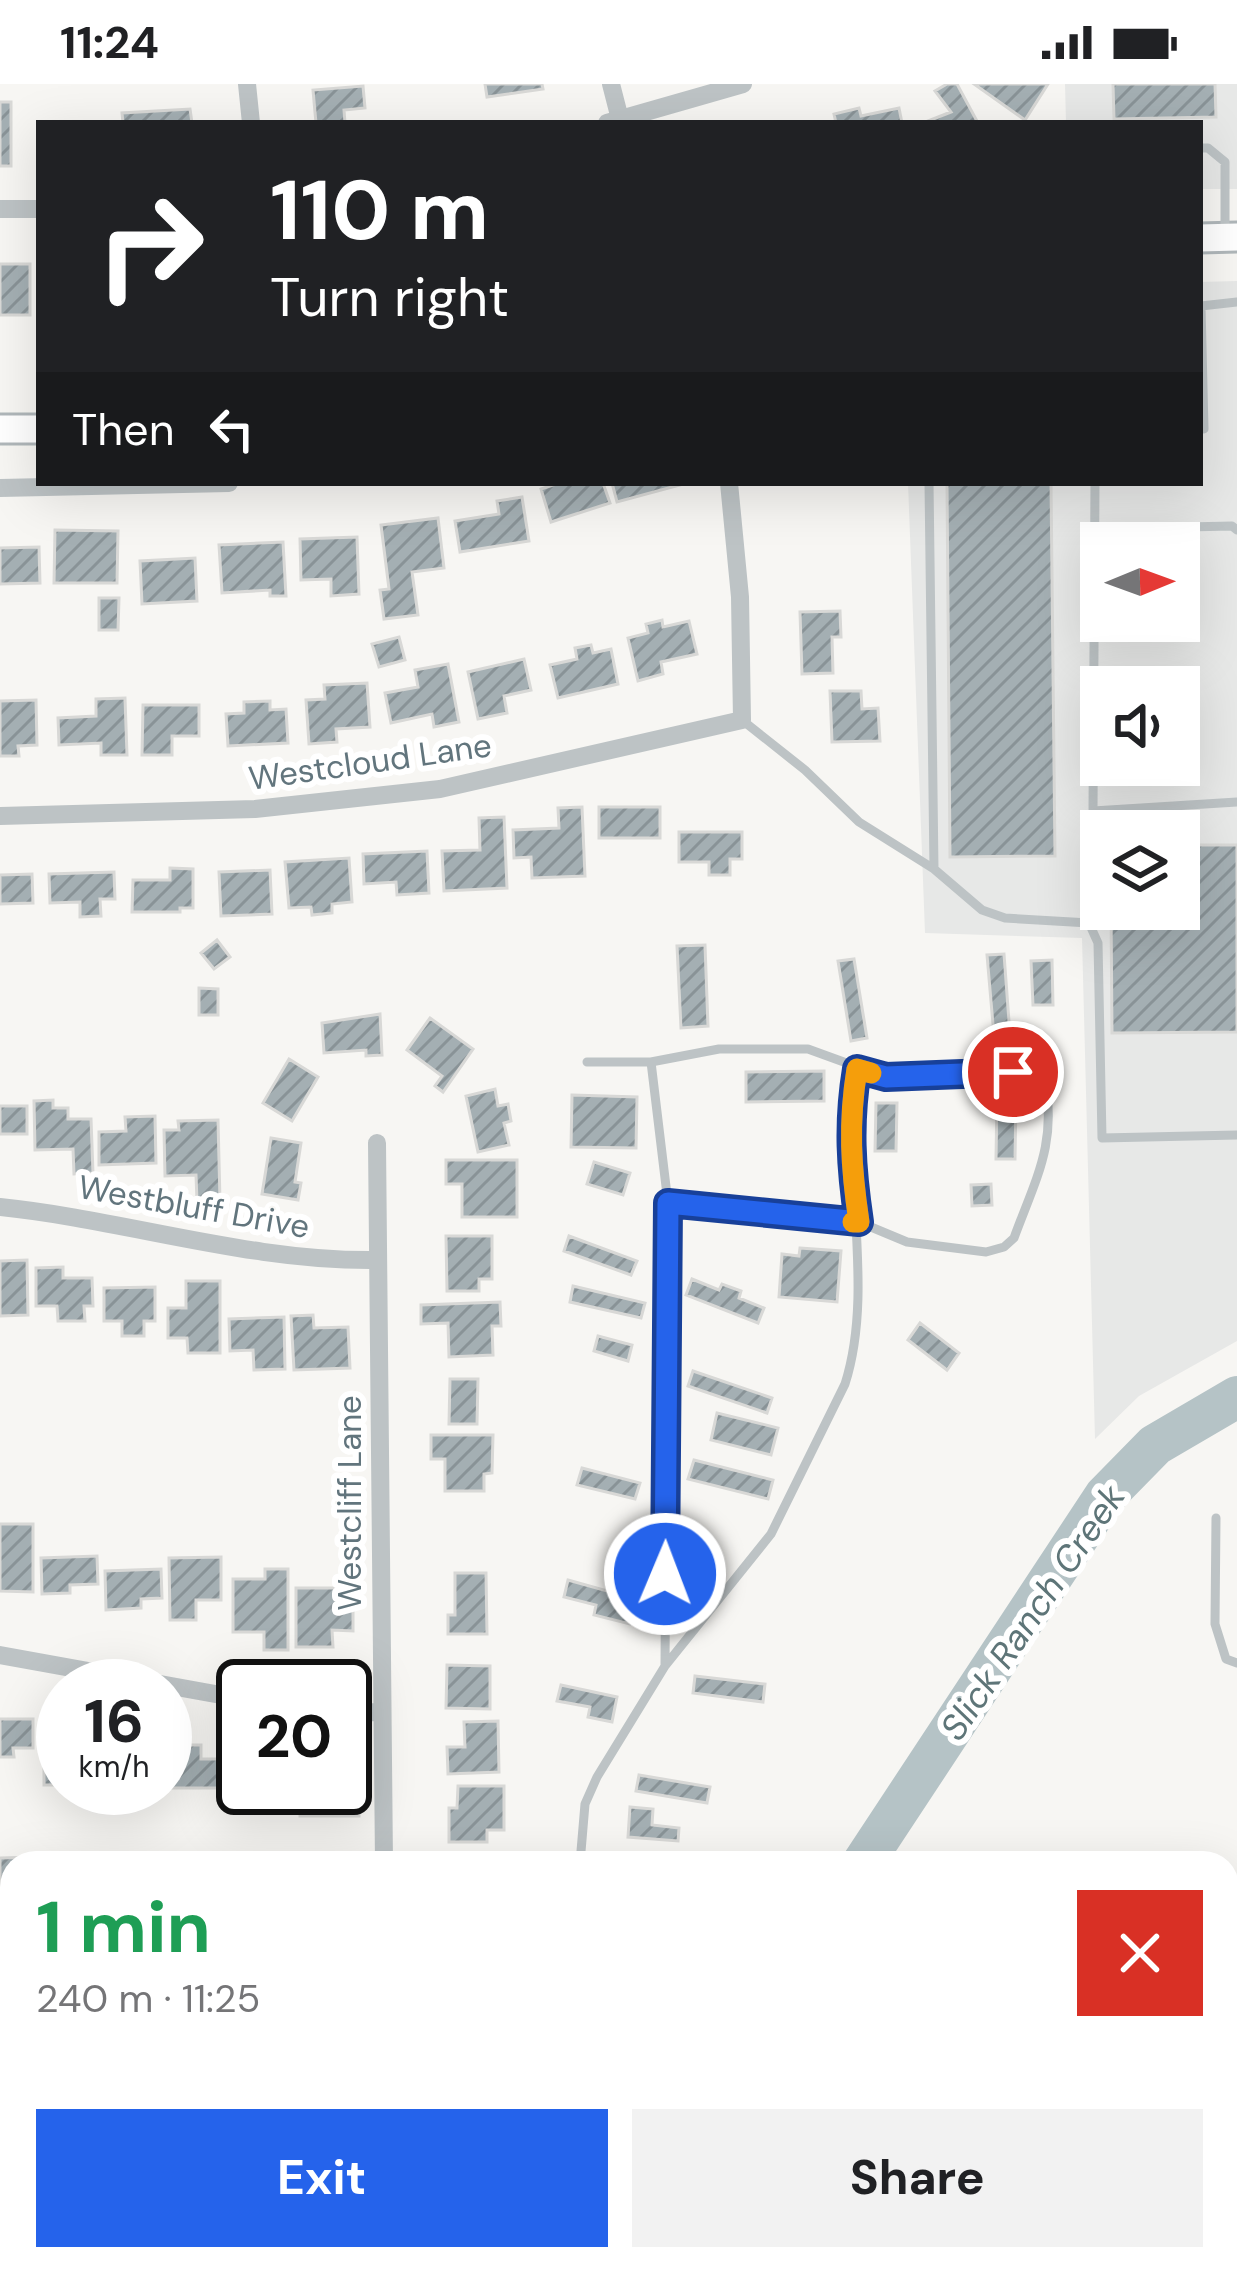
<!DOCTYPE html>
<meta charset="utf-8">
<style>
body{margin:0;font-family:"DM Sans",sans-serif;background:#f2f2f2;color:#202124;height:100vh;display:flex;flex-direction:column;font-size:45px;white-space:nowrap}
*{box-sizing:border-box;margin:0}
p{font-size:39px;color:#757577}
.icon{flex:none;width:66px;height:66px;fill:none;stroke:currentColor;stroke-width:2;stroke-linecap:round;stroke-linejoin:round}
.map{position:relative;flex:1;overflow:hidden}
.drawer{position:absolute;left:0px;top:1767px;width:1239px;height:420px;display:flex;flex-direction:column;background:#fff;border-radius:36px 36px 0 0;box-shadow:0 12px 48px #0002}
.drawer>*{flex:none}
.banner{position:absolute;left:36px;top:36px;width:1167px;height:366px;border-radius:0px;box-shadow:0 12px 48px #0002;background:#202124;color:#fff;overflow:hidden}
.needle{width:78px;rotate:89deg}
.fabs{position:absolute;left:1080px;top:438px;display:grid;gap:24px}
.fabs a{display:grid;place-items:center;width:120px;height:120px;border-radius:0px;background:#fff;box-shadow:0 12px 48px #0002;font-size:60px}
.speed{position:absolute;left:36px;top:1575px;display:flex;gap:24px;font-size:60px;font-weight:700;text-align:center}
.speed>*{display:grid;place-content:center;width:156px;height:156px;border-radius:50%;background:#fff;box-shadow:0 12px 48px #0002;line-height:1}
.speed small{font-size:30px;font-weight:400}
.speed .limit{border:6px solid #111;border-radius:18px;background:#fff;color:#111}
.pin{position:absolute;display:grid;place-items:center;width:102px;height:102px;color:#fff;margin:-51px;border:6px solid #fff;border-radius:50%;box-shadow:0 3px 12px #0007}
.me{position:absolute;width:132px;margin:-66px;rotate:1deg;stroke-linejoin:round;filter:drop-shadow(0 0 9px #0008)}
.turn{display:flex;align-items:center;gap:42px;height:252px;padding:0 36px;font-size:54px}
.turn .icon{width:156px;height:156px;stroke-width:2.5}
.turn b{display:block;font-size:84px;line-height:102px}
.then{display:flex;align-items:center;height:114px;padding:0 36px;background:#0003;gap:24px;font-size:45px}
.round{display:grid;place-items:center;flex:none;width:126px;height:126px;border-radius:0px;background:#f2f2f2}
.headline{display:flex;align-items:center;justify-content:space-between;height:204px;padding:0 36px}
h1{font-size:72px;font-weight:700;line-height:90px;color:#1e9e55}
.button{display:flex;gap:24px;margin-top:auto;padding:24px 36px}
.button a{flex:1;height:138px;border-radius:0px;background:#2563eb;color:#fff;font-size:48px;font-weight:700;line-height:138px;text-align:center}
.button a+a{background:#f2f2f2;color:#202124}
.status{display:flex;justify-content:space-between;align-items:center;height:84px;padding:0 60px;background:#fff;direction:ltr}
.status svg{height:33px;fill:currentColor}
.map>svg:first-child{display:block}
</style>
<div class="status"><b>11:24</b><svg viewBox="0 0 49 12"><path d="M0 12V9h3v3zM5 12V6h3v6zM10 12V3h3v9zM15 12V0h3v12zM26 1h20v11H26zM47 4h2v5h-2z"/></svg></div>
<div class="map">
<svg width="1237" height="2187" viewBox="0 0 1237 2187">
<defs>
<pattern id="building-hatch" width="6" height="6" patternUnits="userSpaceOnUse" patternTransform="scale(3)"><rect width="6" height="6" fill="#a4afb3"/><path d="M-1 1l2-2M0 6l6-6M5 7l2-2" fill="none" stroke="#899397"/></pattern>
</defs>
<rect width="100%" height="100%" fill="#f7f6f3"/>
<path fill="#e7e8e7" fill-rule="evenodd" d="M 1065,0 L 1237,0 L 1237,105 L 1200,105 L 1200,39 L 1066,39 Z
M 1237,197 L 1237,1257 L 1139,1312 L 1095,1355 L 1082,854 L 925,849 L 908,399 L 1200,399 L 1200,198 ZM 1101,459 L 1179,459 L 1179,537 L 1101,537 ZM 1101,603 L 1179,603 L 1179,681 L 1101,681 ZM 1101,747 L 1179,747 L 1179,825 L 1101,825 Z
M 12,2144 L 12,2175 L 511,2175 L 511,2187 L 0,2187 L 0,2145 Z"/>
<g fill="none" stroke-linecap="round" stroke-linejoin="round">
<path stroke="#b5c3c6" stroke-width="42" d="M 863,1779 L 1105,1412 L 1155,1361 L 1237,1313
M 800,2187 L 800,2175"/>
</g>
<path fill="url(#building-hatch)" stroke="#d8d8d6" stroke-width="3" d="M 485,0 L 542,0 L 543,5 L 487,13 Z
M 947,0 L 957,0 L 978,39 L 923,39 L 951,28 L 935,7 Z
M 974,0 L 1048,0 L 1025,36 Z
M 1113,0 L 1215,0 L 1216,33 L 1114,35 Z
M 363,2 L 365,24 L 344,26 L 345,39 L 316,39 L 313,6 Z
M 0,18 L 11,18 L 11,82 L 0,82 Z
M 859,24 L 861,32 L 899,24 L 902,39 L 836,39 L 834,30 Z
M 190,25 L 192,39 L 123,39 L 122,29 Z
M 0,180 L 30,180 L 30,231 L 0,231 Z
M 559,399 L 603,399 L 610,419 L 551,438 L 541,405 Z
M 612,399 L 687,399 L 617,418 Z
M 947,399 L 1051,399 L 1055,772 L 950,773 Z
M 522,413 L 529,457 L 460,468 L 455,437 L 499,430 L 497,417 Z
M 438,434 L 444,484 L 412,488 L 418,531 L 384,535 L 380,506 L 389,505 L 381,441 Z
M 55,446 L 118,447 L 117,499 L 54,499 Z
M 357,453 L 359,510 L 331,512 L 331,495 L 301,496 L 300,455 Z
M 283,458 L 286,512 L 270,512 L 270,506 L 222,509 L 219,461 Z
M 39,463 L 40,499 L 0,500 L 0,464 Z
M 195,474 L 197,517 L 142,520 L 140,477 Z
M 99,514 L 119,514 L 118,546 L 99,546 Z
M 840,527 L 841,553 L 832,553 L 833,589 L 802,590 L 800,528 Z
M 662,536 L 663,543 L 689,537 L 697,570 L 661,578 L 663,590 L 638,597 L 628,554 L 648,549 L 646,540 Z
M 399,553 L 405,576 L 379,583 L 372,560 Z
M 591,561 L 593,569 L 611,565 L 618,600 L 558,614 L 550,581 L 577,575 L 575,564 Z
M 524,575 L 531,606 L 504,612 L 507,629 L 478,635 L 468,588 Z
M 448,580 L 459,638 L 434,643 L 432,630 L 391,639 L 385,609 L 418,603 L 415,586 Z
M 367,599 L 370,643 L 336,645 L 337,658 L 309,660 L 306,616 L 325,615 L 324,601 Z
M 830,607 L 861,607 L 862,625 L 878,624 L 880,657 L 832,658 Z
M 125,614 L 127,671 L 101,671 L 101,659 L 59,661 L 58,634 L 96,632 L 96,615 Z
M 36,616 L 37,661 L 18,662 L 19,672 L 0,672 L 0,617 Z
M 270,617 L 270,626 L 286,625 L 288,659 L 228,662 L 226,630 L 244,629 L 244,618 Z
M 143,621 L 199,621 L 199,652 L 172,652 L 172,671 L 142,671 Z
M 582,723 L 585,792 L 532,794 L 531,773 L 514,774 L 513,746 L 559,744 L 558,724 Z
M 599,723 L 660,723 L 660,754 L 599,754 Z
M 504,733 L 507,804 L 444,807 L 442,767 L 480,766 L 479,734 Z
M 679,748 L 742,748 L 742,775 L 730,775 L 730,791 L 709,791 L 709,778 L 679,778 Z
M 1179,761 L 1237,761 L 1237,948 L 1112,949 L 1111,825 L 1179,825 Z
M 427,767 L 429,809 L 397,811 L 396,798 L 364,800 L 363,770 Z
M 349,774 L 352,818 L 332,820 L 332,829 L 312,831 L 311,823 L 289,824 L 285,778 Z
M 170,784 L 193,785 L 193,824 L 180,824 L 180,828 L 132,828 L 133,796 L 170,796 Z
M 270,786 L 272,830 L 221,832 L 219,788 Z
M 114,788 L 115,815 L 100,815 L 101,832 L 80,833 L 80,818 L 50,819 L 49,790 Z
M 32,790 L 33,819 L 0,820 L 0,791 Z
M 217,856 L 230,873 L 214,885 L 201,869 Z
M 705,861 L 708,942 L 681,944 L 677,862 Z
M 1004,870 L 1010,951 L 994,952 L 987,871 Z
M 854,875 L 867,954 L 851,957 L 838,877 Z
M 1052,876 L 1053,921 L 1033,921 L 1031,877 Z
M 199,904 L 218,905 L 218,931 L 199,931 Z
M 380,930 L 382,971 L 366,972 L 366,966 L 324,969 L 322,939 Z
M 430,934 L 473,965 L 443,1008 L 435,1002 L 442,992 L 407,966 Z
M 289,975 L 318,993 L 292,1037 L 263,1019 Z
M 824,987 L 824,1017 L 746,1018 L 746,988 Z
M 495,1005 L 498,1022 L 508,1020 L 511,1037 L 504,1039 L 509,1061 L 478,1068 L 466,1012 Z
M 572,1011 L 637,1013 L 636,1064 L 571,1063 Z
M 997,1014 L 1016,1015 L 1015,1075 L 996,1075 Z
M 53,1016 L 53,1024 L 68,1024 L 68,1035 L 91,1035 L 93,1089 L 74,1090 L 73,1065 L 35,1066 L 34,1017 Z
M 876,1019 L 897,1019 L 896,1067 L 875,1067 Z
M 0,1022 L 27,1022 L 27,1050 L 0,1050 Z
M 155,1032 L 156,1079 L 99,1081 L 99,1048 L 126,1047 L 125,1033 Z
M 218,1036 L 220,1117 L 197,1117 L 196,1091 L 165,1092 L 164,1046 L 179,1046 L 178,1037 Z
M 271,1054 L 301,1059 L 295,1098 L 301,1099 L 298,1116 L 262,1110 Z
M 446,1076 L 517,1076 L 517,1133 L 462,1133 L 462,1100 L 446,1100 Z
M 594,1078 L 630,1089 L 623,1111 L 587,1100 Z
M 991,1100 L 992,1121 L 972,1122 L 971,1101 Z
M 446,1152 L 492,1152 L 492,1195 L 479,1195 L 479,1207 L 447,1207 Z
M 569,1152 L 637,1177 L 631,1191 L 564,1167 Z
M 800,1164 L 841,1167 L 837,1218 L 779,1213 L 782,1170 L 799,1172 Z
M 27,1176 L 28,1231 L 0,1232 L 0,1177 Z
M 63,1183 L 63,1194 L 92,1194 L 93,1222 L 84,1222 L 85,1237 L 58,1237 L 57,1222 L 36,1222 L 36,1184 Z
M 692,1195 L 719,1206 L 722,1200 L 741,1207 L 739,1214 L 764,1224 L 758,1239 L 686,1211 Z
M 186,1197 L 220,1197 L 220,1269 L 188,1269 L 187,1254 L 168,1254 L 168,1224 L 186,1224 Z
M 573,1202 L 645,1219 L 641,1234 L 570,1218 Z
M 155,1203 L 155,1237 L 144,1237 L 144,1252 L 122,1252 L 122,1237 L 104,1237 L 104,1204 Z
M 500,1218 L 501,1242 L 492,1242 L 493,1271 L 449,1273 L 448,1239 L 421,1240 L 421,1221 Z
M 313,1231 L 314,1244 L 348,1243 L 350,1284 L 294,1286 L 291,1232 Z
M 284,1233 L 285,1285 L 254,1286 L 253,1266 L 230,1267 L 229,1235 Z
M 920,1239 L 959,1269 L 947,1286 L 908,1256 Z
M 598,1252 L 632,1261 L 628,1277 L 594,1267 Z
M 693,1287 L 772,1314 L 767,1329 L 688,1302 Z
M 450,1295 L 478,1295 L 477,1340 L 449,1340 Z
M 717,1329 L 778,1344 L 771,1371 L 711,1356 Z
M 431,1351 L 493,1351 L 492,1389 L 484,1390 L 484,1407 L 445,1407 L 445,1375 L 431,1375 Z
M 694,1376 L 773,1396 L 768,1415 L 688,1395 Z
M 582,1384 L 640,1399 L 635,1415 L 577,1401 Z
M 0,1440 L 33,1440 L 33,1508 L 0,1507 Z
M 97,1472 L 98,1500 L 70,1501 L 70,1509 L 42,1510 L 41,1474 Z
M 221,1473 L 221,1516 L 196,1516 L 196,1536 L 170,1536 L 169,1474 Z
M 161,1485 L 162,1514 L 141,1515 L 141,1524 L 106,1526 L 105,1487 Z
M 265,1485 L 288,1485 L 288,1566 L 264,1566 L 264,1548 L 233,1548 L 233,1495 L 265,1495 Z
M 455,1489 L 486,1489 L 487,1550 L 448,1550 L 448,1531 L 455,1531 Z
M 568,1496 L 636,1515 L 630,1540 L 594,1531 L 596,1521 L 564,1513 Z
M 296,1504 L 353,1504 L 353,1547 L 332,1546 L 333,1563 L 296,1563 Z
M 447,1581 L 490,1582 L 490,1625 L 446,1624 Z
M 695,1592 L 765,1600 L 763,1618 L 693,1609 Z
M 561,1601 L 617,1613 L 612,1638 L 588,1633 L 590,1623 L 557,1617 Z
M 0,1635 L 33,1635 L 33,1664 L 13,1664 L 14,1673 L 0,1673 Z
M 44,1635 L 63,1635 L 63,1701 L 44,1701 Z
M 498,1637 L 499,1688 L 448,1690 L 447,1663 L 465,1663 L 464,1638 Z
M 345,1657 L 359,1657 L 359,1732 L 300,1732 L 300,1719 L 286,1719 L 286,1704 L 345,1704 Z
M 165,1661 L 201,1661 L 201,1675 L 218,1675 L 218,1704 L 163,1704 Z
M 226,1679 L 243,1679 L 243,1704 L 278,1704 L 279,1716 L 226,1716 Z
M 639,1691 L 710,1703 L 707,1719 L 636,1707 Z
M 458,1702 L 504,1702 L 504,1746 L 487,1746 L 487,1758 L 449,1758 L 449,1724 L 457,1724 Z
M 630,1723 L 653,1725 L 652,1741 L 679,1744 L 678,1757 L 628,1753 Z
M 37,1773 L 37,1779 L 12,1779 L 12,1823 L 0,1823 L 0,1774 Z
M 1237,1879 L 1237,1923 L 1227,1924 L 1227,1880 Z
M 0,1946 L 12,1947 L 12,1993 L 6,1993 L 6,1981 L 0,1981 Z
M 541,2175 L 601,2175 L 601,2187 L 541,2187 Z"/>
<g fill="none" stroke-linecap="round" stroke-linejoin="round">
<g stroke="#b0b7ba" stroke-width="33">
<path id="secondary" d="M 1200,154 L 1237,153
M 0,345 L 39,345
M 1227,2094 L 1237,2094
M 0,2103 L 12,2103"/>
</g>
<path stroke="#bdc3c5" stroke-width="9" d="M 1200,64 L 1208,64 L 1225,78 L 1225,150
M 1201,222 L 1204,345
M 1201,222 L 1237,218
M 929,399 L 934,785 L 982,826 L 1005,834 L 1089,839 L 1098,859 L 1102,1054 L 1237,1051
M 1095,445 L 1232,442 L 1237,446
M 742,636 L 805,686 L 859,738 L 934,785
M 1093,727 L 1237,718
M 1089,839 L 1093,727 L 1095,399
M 587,978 L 651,978 L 719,965 L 808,965 L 885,993 L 1013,988 L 1044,993 C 1058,1058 1036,1094 1014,1154 L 1004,1163 L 986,1168 L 907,1158 L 859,1138 L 668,1119
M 651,978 L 668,1119 L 665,1582
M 1216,1434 L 1215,1540 L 1226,1575 L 1237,1579
M 580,1779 L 585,1720 L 597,1693 L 665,1582 L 771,1450 L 845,1300 C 876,1203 840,1087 857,985
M 623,2175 L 624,2187
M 694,2175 L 695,2187
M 54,2187 L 54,2175
M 411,2187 L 411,2175"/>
<path stroke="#bdc3c5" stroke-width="18" d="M 247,0 L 251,39
M 611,0 L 621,39
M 607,39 L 743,0
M 0,125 L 39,125
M 0,404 L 229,399
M 0,732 L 255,725 L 440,705 L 742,636 L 740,513 L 729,399
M 377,1059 L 384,1779
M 0,1123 C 126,1136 250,1178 378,1176
M 0,1571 L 243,1615
M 345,1629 L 381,1628
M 0,1888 L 12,1888"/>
<use href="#secondary" stroke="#fff" stroke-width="27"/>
</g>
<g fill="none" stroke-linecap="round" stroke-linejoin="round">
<g stroke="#184099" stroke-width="30">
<path id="route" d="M 665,1490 L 668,1119 L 859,1138 C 851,1084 848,1040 857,985 L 886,993 L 1013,988"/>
</g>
<use href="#route" stroke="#2563eb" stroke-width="21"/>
<path stroke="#f59e0b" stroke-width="21" d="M 853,1138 L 859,1138 C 851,1084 848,1040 857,985 L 871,989"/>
</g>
<g text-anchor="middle" stroke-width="12" stroke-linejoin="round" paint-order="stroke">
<g font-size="33" fill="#62757d" stroke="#fff">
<text transform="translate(370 677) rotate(-8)" y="12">Westcloud Lane</text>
<text transform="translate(194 1122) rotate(10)" y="12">Westbluff Drive</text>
<text transform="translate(349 1419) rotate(-90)" y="12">Westcliff Lane</text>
</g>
<g font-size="36" font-style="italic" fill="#5e7578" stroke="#fff">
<text transform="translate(1032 1528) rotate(-56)" y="13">Slick Ranch Creek</text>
</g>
</g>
</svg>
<div class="fabs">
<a><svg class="needle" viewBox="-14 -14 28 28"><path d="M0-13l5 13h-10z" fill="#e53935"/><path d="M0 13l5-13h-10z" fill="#757577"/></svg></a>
<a><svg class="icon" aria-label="sound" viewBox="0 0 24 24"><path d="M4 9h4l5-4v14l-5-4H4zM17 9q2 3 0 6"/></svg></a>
<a><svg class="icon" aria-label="layers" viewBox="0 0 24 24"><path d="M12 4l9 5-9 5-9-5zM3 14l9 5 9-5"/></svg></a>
</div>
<div class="speed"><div>16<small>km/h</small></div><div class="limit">20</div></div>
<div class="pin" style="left:1013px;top:988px;background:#d93025"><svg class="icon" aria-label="arrive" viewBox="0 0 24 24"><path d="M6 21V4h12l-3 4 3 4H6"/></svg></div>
<svg class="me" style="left:665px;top:1490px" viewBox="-20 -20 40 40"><circle r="17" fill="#2563eb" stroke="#fff" stroke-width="3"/><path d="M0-11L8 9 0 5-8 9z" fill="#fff"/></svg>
<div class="banner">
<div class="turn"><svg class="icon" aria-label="right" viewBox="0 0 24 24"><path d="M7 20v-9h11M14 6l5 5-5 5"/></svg><div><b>110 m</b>Turn right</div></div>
<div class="then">Then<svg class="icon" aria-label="left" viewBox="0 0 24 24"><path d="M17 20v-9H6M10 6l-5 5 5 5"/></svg></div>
</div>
<section class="drawer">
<div class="headline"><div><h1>1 min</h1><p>240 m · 11:25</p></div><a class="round" style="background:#d93025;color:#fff"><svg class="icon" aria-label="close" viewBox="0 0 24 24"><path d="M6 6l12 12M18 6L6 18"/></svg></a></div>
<div class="button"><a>Exit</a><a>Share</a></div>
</section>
</div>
